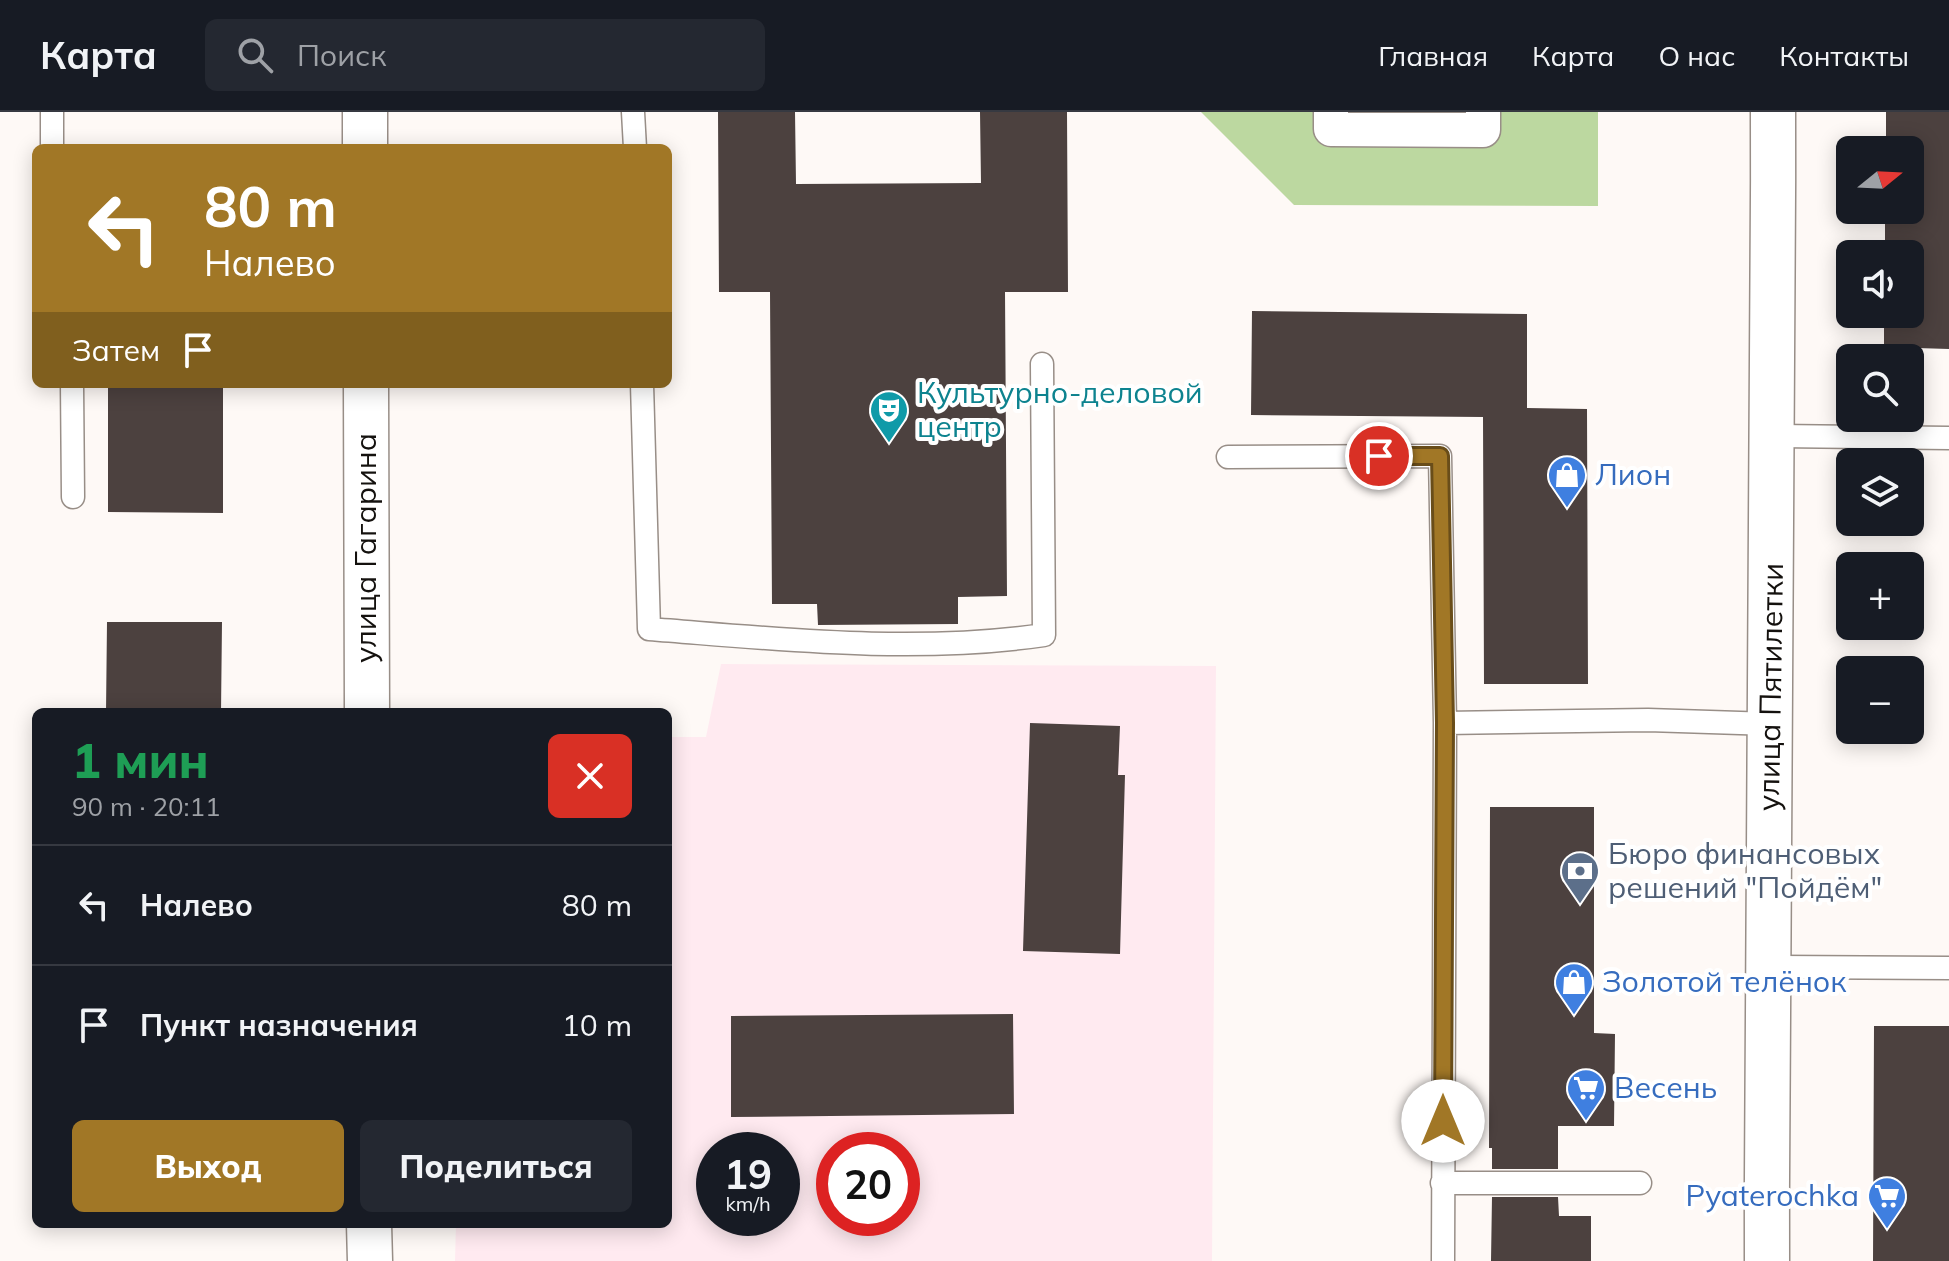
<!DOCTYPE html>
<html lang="ru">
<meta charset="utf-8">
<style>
body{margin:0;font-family:Mulish,sans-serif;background:#242831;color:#f1f3f6;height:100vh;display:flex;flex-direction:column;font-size:30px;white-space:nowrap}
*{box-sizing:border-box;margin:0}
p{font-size:26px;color:#9ea1a6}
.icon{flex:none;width:44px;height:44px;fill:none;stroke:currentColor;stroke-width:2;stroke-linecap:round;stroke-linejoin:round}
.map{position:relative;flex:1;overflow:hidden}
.details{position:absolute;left:32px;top:596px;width:640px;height:520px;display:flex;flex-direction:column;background:#171b24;border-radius:12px;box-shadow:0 4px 20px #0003}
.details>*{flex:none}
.guide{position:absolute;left:32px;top:32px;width:640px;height:244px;border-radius:12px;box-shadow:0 4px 20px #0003;background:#a17726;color:#fff;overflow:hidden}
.needle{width:52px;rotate:72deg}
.tools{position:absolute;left:1836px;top:24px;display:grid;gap:16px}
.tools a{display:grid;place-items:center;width:88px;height:88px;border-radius:12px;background:#171b24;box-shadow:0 4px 20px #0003;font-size:40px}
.speed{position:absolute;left:696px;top:1020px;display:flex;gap:16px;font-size:40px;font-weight:700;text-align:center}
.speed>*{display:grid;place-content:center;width:104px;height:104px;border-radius:50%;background:#171b24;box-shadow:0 4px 20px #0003;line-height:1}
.speed small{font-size:20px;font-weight:400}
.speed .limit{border:12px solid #d22;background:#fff;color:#111}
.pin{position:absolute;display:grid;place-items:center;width:68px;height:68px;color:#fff;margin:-34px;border:4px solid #fff;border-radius:50%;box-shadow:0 2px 8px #0007}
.me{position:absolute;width:88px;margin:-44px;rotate:0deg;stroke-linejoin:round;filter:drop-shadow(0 0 6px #0008)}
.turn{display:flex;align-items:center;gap:28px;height:168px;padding:0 40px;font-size:36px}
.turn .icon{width:104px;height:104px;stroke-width:2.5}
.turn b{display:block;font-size:56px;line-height:68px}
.then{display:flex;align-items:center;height:76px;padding:0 40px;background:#0003;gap:16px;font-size:30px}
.round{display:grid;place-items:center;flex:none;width:84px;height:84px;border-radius:12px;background:#242831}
.overview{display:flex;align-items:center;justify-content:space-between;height:136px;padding:0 40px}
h1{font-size:48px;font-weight:800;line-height:60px;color:#1e9e55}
.button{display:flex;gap:16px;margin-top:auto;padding:16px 40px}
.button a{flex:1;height:92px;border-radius:12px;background:#a17726;color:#fff;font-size:32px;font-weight:800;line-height:92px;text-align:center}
.button a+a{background:#242831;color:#f1f3f6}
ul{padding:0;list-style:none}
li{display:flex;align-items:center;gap:24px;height:120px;padding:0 40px;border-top:2px solid #363941}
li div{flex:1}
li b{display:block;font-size:30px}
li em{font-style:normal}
header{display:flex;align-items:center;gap:48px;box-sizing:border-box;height:112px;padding:0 40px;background:#171b24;border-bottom:2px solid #363941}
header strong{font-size:38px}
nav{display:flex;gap:44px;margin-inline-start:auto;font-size:28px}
.search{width:560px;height:72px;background:#242831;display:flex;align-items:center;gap:20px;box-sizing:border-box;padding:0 28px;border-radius:12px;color:#9ea1a6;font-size:30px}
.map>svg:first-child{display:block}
</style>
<header>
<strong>Карта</strong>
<div class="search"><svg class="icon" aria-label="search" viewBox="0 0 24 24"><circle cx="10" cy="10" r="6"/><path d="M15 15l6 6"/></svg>Поиск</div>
<nav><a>Главная</a><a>Карта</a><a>О нас</a><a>Контакты</a></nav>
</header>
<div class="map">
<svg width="1949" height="1149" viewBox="0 0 1949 1149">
<rect width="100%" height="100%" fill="#fef9f6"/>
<path fill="#ffeaf0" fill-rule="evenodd" d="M 721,552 L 1216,554 L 1212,1149 L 455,1149 L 456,1112 L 668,1112 L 668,625 L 706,625 ZM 714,1038 L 782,1038 L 782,1106 L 714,1106 ZM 834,1038 L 902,1038 L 902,1106 L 834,1106 Z"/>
<path fill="#bcd8a0" d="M 1201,0 L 1331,0 L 1331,17 L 1483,0 L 1598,0 L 1598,94 L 1294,93 Z"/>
<path fill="#4c413f" d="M 718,0 L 795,0 L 796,72 L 981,71 L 980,0 L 1067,0 L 1068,180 L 1005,180 L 1007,484 L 958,485 L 958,512 L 818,513 L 817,492 L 772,492 L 770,180 L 719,180 Z
M 1886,0 L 1949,0 L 1949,237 L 1884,235 L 1884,202 L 1910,202 L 1910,142 L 1885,142 L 1885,98 L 1910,98 L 1910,38 L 1886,38 Z
M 1252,199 L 1527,202 L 1527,296 L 1587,297 L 1588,572 L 1484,572 L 1483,305 L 1251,303 Z
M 108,272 L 223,272 L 223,401 L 108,400 Z
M 107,510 L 222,510 L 221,600 L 106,600 Z
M 1030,611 L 1120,614 L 1118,663 L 1125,663 L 1120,842 L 1023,839 Z
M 1490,695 L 1594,695 L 1594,921 L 1615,922 L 1614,1014 L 1558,1014 L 1558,1057 L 1492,1057 L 1492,1036 L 1489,1036 Z
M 1013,902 L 1014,1002 L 731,1005 L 731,904 Z
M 1874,914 L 1949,914 L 1949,1149 L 1873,1149 Z
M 1492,1085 L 1558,1085 L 1559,1104 L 1591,1104 L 1591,1149 L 1491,1149 Z"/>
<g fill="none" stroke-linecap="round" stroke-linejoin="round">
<g stroke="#988e87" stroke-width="25">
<path id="service" d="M 52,0 L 52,36
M 633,0 L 635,36
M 72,272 L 73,385
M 642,272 L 649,517 C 780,527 913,542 1044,523 L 1042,252
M 1774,324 L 1949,326
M 1228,345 L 1440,344 L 1445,611 L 1443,1149
M 1445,611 L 1648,608 L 1771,612
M 1767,855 L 1949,856
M 1442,1071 L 1640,1071"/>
</g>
<g stroke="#988e87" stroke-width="37">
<path id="pedestrian" d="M 1331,0 L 1331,17 L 1483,18 L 1483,0"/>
</g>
<g stroke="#988e87" stroke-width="47">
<path id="minor" d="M 365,0 L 365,36
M 366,272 L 367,600
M 369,1112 L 370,1149"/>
</g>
<g stroke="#988e87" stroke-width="47">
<path id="secondary" d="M 1767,1149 C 1766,766 1774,383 1773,0"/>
</g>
<use href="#service" stroke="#fff" stroke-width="22"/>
<use href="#pedestrian" stroke="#fff" stroke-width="34"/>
<use href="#minor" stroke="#fff" stroke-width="44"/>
<use href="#secondary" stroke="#fff" stroke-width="44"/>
</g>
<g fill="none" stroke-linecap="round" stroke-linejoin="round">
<g stroke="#694d19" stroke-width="20">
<path id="route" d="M 1379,344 L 1440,344 L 1445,611 L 1443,1009"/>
</g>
<use href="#route" stroke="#a17726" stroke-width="14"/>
</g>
<defs>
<g id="theatre-pin" transform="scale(2)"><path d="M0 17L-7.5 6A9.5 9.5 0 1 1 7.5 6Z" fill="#0f9aa8" stroke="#fff"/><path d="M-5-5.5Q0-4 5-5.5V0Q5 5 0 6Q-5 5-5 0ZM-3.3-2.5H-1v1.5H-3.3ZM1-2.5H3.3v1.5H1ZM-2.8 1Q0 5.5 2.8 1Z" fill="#fff"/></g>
<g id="shop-pin" transform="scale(2)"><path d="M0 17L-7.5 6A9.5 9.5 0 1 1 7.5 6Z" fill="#3f7fe0" stroke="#fff"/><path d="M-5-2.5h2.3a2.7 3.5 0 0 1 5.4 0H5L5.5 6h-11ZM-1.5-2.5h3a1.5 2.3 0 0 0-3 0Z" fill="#fff"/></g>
<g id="bank-pin" transform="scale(2)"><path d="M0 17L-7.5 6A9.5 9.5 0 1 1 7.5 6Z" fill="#5c6f8a" stroke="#fff"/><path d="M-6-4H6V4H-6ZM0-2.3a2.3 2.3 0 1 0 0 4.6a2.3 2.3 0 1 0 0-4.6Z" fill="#fff"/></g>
<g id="supermarket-pin" transform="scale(2)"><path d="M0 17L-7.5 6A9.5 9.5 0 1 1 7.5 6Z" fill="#3f7fe0" stroke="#fff"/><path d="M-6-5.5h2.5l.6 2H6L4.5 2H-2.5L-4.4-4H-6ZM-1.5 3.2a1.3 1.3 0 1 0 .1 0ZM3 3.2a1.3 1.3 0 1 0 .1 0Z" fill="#fff"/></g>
</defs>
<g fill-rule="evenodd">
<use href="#theatre-pin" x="889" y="298"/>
<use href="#shop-pin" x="1567" y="363"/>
<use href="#bank-pin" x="1580" y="759"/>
<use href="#shop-pin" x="1574" y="870"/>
<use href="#supermarket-pin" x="1586" y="976"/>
<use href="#supermarket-pin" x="1887" y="1084"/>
</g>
<g text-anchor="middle" stroke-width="8" stroke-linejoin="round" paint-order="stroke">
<g font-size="30" fill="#0d838f" stroke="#fff" text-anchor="start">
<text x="917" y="291">Культурно-деловой<tspan x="917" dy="34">центр</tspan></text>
</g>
<g font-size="30" fill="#366cbe" stroke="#fff" text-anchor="start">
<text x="1595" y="373">Лион</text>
<text x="1602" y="880">Золотой телёнок</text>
<text x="1614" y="986">Весень</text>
<text x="1859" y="1094" text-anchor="end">Pyaterochka</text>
</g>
<g font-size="30" fill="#14110e" stroke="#fff">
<text transform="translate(366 436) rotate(-90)" y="10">улица Гагарина</text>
<text transform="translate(1771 575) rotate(-89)" y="10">улица Пятилетки</text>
</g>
<g font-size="30" fill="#4e5e75" stroke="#fff" text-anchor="start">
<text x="1608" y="752">Бюро финансовых<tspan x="1608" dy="34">решений "Пойдём"</tspan></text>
</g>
</g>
</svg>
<div class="tools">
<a><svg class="needle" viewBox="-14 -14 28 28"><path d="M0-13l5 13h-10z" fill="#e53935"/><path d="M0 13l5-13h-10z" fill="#9ea1a6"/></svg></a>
<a><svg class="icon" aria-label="sound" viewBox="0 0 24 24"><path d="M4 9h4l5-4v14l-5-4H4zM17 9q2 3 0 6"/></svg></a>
<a><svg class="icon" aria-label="search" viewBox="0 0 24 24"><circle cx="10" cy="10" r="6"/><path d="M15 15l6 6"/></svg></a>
<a><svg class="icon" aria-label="layers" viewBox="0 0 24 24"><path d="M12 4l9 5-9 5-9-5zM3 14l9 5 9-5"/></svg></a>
<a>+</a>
<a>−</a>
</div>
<div class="speed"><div>19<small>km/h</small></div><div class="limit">20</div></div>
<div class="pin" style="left:1379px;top:344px;background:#d93025"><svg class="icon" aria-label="arrive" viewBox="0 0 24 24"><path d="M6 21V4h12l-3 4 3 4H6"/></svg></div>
<svg class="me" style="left:1443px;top:1009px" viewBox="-20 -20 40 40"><circle r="19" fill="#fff"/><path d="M0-13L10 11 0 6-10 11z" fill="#a17726"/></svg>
<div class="guide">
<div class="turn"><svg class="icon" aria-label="left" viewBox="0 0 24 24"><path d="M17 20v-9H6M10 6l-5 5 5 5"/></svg><div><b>80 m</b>Налево</div></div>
<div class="then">Затем<svg class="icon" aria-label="arrive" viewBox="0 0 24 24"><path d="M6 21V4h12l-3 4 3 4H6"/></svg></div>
</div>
<section class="details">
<div class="overview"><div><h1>1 мин</h1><p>90 m · 20:11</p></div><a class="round" style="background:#d93025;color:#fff"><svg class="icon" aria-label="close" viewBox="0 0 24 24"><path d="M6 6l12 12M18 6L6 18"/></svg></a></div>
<ul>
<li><svg class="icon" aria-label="left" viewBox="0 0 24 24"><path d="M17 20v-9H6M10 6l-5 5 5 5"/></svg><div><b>Налево</b></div><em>80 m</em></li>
<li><svg class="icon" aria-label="arrive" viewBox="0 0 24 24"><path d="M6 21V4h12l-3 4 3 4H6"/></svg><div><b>Пункт назначения</b></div><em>10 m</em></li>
</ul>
<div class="button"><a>Выход</a><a>Поделиться</a></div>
</section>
</div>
